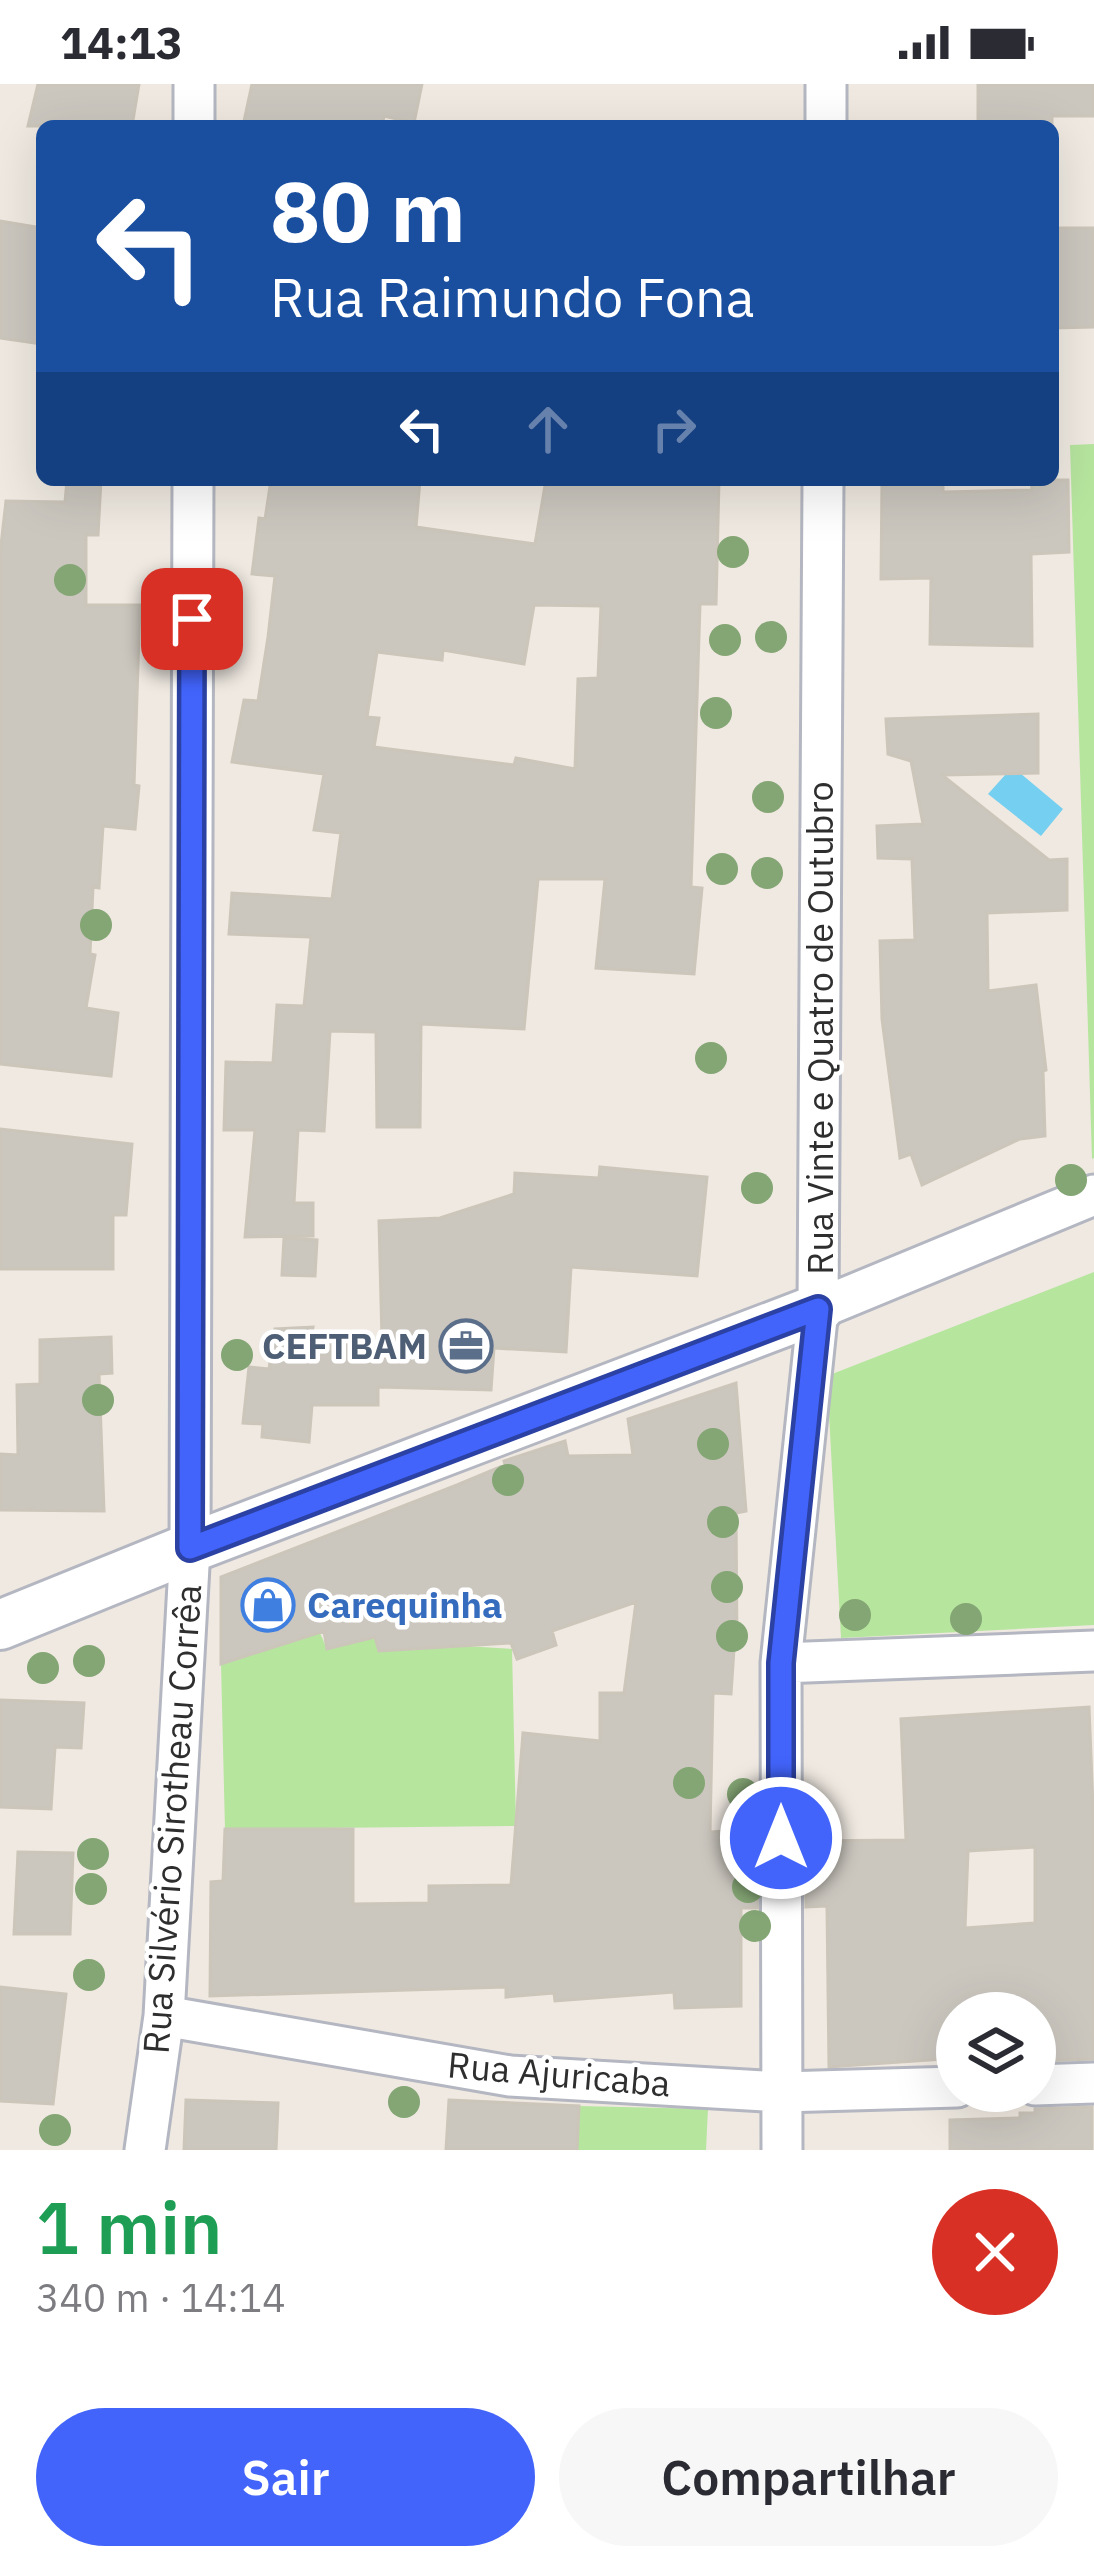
<!DOCTYPE html>
<html lang="pt">
<meta charset="utf-8">
<style>
body{margin:0;font-family:"IBM Plex Sans",sans-serif;background:#f7f7f7;color:#2b2b33;height:100vh;display:flex;flex-direction:column;font-size:45px;white-space:nowrap}
*{box-sizing:border-box;margin:0}
p{font-size:39px;color:#7c7c81}
.icon{flex:none;width:66px;height:66px;fill:none;stroke:currentColor;stroke-width:2;stroke-linecap:round;stroke-linejoin:round}
.map{position:relative;height:2066px;overflow:hidden}
.sheet{display:flex;flex-direction:column;background:#fff;flex:1}
.sheet>*{flex:none}
.hud{position:absolute;left:36px;top:36px;width:1023px;height:366px;border-radius:18px;box-shadow:0 12px 48px #0002;background:#1a4fa0;color:#fff;overflow:hidden}
.controls{position:absolute;left:936px;top:1908px;display:grid;gap:24px}
.controls a{display:grid;place-items:center;width:120px;height:120px;border-radius:50%;background:#fff;box-shadow:0 12px 48px #0002;font-size:60px}
.pin{position:absolute;display:grid;place-items:center;width:102px;height:102px;color:#fff;margin:-51px;border-radius:24px;box-shadow:0 6px 18px #0006}
.me{position:absolute;width:132px;margin:-66px;rotate:0deg;stroke-linejoin:round;filter:drop-shadow(0 0 9px #0008)}
.turn{display:flex;align-items:center;gap:42px;height:252px;padding:0 36px;font-size:54px}
.turn .icon{width:156px;height:156px;stroke-width:2.5}
.turn b{display:block;font-size:84px;line-height:102px}
.lanes{display:flex;align-items:center;height:114px;padding:0 36px;background:#0003;justify-content:center;gap:60px;direction:ltr}
.lanes .off{opacity:.35}
.round{display:grid;place-items:center;flex:none;width:126px;height:126px;border-radius:63px;background:#f7f7f7}
.summary{display:flex;align-items:center;justify-content:space-between;height:204px;padding:0 36px}
h1{font-size:72px;font-weight:600;line-height:90px;color:#1e9e55}
.action{display:flex;gap:24px;margin-top:auto;padding:24px 36px}
.action a{flex:1;height:138px;border-radius:72px;background:#4264fb;color:#fff;font-size:48px;font-weight:600;line-height:138px;text-align:center}
.action a+a{background:#f7f7f7;color:#2b2b33}
.status{display:flex;justify-content:space-between;align-items:center;height:84px;padding:0 60px;background:#fff;direction:ltr}
.status svg{height:33px;fill:currentColor}
.map>svg:first-child{display:block}
</style>
<div class="status"><b>14:13</b><svg viewBox="0 0 49 12"><path d="M0 12V9h3v3zM5 12V6h3v6zM10 12V3h3v9zM15 12V0h3v12zM26 1h20v11H26zM47 4h2v5h-2z"/></svg></div>
<div class="map">
<svg width="1094" height="2066" viewBox="0 0 1094 2066">
<rect width="100%" height="100%" fill="#efe9e1"/>
<path fill="#b6e59e" d="M 1094,360 L 1094,1074 L 1092,1075 L 1070,361 Z
M 1094,1188 L 1094,1541 L 841,1554 L 827,1292 Z
M 320,1549 L 327,1565 L 375,1553 L 380,1567 L 465,1562 L 512,1565 L 516,1742 L 225,1745 L 221,1580 Z
M 579,2022 L 708,2025 L 706,2066 L 577,2066 Z"/>
<path fill="#75cff0" d="M 1020,689 L 1063,725 L 1041,752 L 988,710 L 1006,690 Z"/>
<path fill="#cbc7bf" stroke="#cbc5ba" stroke-width="3" fill-rule="evenodd" d="M 38,0 L 139,0 L 132,42 L 28,42 Z
M 252,0 L 422,0 L 414,39 L 384,32 L 382,42 L 243,42 Z
M 978,0 L 1094,0 L 1094,32 L 1052,32 L 1052,42 L 978,42 Z
M 0,137 L 42,144 L 42,260 L 0,254 Z
M 1053,144 L 1094,144 L 1094,243 L 1053,244 Z
M 67,396 L 101,396 L 98,451 L 86,451 L 86,521 L 140,521 L 134,701 L 139,702 L 135,745 L 103,742 L 99,804 L 93,803 L 90,870 L 95,871 L 86,924 L 118,929 L 111,992 L 0,980 L 0,470 L 6,417 L 65,418 Z
M 271,396 L 420,396 L 416,443 L 535,460 L 546,396 L 719,396 L 716,520 L 700,520 L 691,803 L 702,804 L 694,890 L 596,884 L 605,795 L 538,795 L 524,945 L 421,940 L 420,1043 L 377,1043 L 376,948 L 330,947 L 324,1047 L 298,1046 L 294,1119 L 313,1119 L 313,1152 L 245,1153 L 255,1046 L 224,1046 L 226,978 L 273,979 L 277,921 L 304,922 L 311,853 L 229,850 L 232,809 L 332,815 L 341,749 L 314,746 L 324,690 L 232,678 L 244,616 L 258,617 L 268,553 L 275,492 L 252,490 L 259,434 L 265,435 ZM 534,521 L 601,522 L 598,594 L 578,595 L 575,685 L 516,674 L 514,681 L 374,663 L 379,634 L 367,633 L 377,568 L 442,576 L 443,566 L 524,580 Z
M 1031,396 L 1068,396 L 1069,468 L 1031,470 L 1032,562 L 930,560 L 931,494 L 881,495 L 882,398 L 943,399 L 943,408 L 1032,406 Z
M 1038,630 L 1038,689 L 942,691 L 1049,776 L 1067,775 L 1067,826 L 987,829 L 988,907 L 1036,901 L 1046,986 L 1043,987 L 1045,1052 L 1020,1055 L 922,1101 L 911,1070 L 900,1074 L 882,935 L 880,857 L 915,856 L 912,775 L 878,774 L 877,742 L 923,740 L 911,677 L 888,670 L 886,635 Z
M 0,1045 L 132,1060 L 126,1131 L 113,1131 L 113,1185 L 0,1185 Z
M 600,1083 L 707,1093 L 697,1192 L 571,1183 L 566,1268 L 494,1264 L 491,1306 L 378,1303 L 378,1321 L 312,1321 L 309,1358 L 262,1353 L 263,1340 L 243,1339 L 249,1283 L 269,1285 L 275,1245 L 313,1243 L 311,1255 L 382,1256 L 379,1137 L 440,1134 L 514,1110 L 515,1089 L 599,1094 Z
M 284,1154 L 317,1156 L 315,1192 L 282,1191 Z
M 111,1253 L 112,1289 L 99,1290 L 104,1427 L 0,1426 L 0,1370 L 18,1371 L 17,1301 L 40,1300 L 40,1256 Z
M 736,1299 L 746,1427 L 736,1429 L 737,1565 L 734,1565 L 731,1610 L 713,1609 L 710,1748 L 757,1745 L 758,1824 L 741,1824 L 741,1922 L 675,1924 L 674,1908 L 555,1917 L 554,1909 L 506,1913 L 506,1903 L 210,1912 L 211,1798 L 223,1797 L 225,1745 L 353,1745 L 353,1820 L 429,1819 L 429,1802 L 511,1801 L 523,1649 L 600,1657 L 600,1609 L 624,1609 L 636,1518 L 552,1547 L 556,1561 L 517,1575 L 511,1559 L 379,1567 L 375,1553 L 327,1565 L 324,1547 L 221,1580 L 221,1493 L 457,1401 L 505,1381 L 504,1377 L 565,1357 L 568,1372 L 633,1371 L 628,1335 Z
M 0,1616 L 84,1619 L 81,1664 L 55,1663 L 51,1725 L 0,1723 Z
M 1089,1623 L 1094,1747 L 1094,1975 L 1035,1977 L 1035,1929 L 957,1929 L 957,1974 L 829,1983 L 827,1822 L 806,1823 L 805,1757 L 906,1756 L 901,1635 ZM 1035,1763 L 1035,1839 L 965,1844 L 968,1767 Z
M 18,1768 L 73,1769 L 70,1850 L 14,1850 Z
M 0,1903 L 66,1910 L 53,2020 L 0,2017 Z
M 186,2016 L 278,2019 L 276,2066 L 184,2066 Z
M 449,2016 L 579,2022 L 577,2066 L 446,2066 Z
M 1092,2023 L 1092,2066 L 950,2066 L 950,2036 L 1020,2034 L 1020,2029 L 1035,2029 L 1035,2025 Z"/>
<g fill="none" stroke-linecap="round" stroke-linejoin="round">
<g stroke="#b4b7c1" stroke-width="45">
<path id="minor" d="M 194,42 L 194,0
M 826,42 L 826,0
M 818,1225 L 1094,1111
M 781,1579 L 1094,1567
M 164,1932 L 510,1992 L 782,2008 L 957,2003
M 1035,2001 L 1094,1999
M 145,2066 L 164,1932 L 190,1464 L 193,396
M 782,2066 L 781,1579 L 818,1225 L 823,396"/>
</g>
<g stroke="#b4b7c1" stroke-width="54">
<path id="tertiary" d="M 0,1541 L 190,1464 L 818,1225"/>
</g>
<use href="#minor" stroke="#fff" stroke-width="39"/>
<use href="#tertiary" stroke="#fff" stroke-width="48"/>
</g>
<g fill="#84a574">
<circle cx="733" cy="468" r="16"/>
<circle cx="70" cy="496" r="16"/>
<circle cx="771" cy="553" r="16"/>
<circle cx="725" cy="556" r="16"/>
<circle cx="716" cy="629" r="16"/>
<circle cx="768" cy="713" r="16"/>
<circle cx="722" cy="785" r="16"/>
<circle cx="767" cy="789" r="16"/>
<circle cx="96" cy="841" r="16"/>
<circle cx="711" cy="974" r="16"/>
<circle cx="1071" cy="1096" r="16"/>
<circle cx="757" cy="1104" r="16"/>
<circle cx="237" cy="1271" r="16"/>
<circle cx="98" cy="1316" r="16"/>
<circle cx="713" cy="1360" r="16"/>
<circle cx="508" cy="1396" r="16"/>
<circle cx="723" cy="1438" r="16"/>
<circle cx="727" cy="1503" r="16"/>
<circle cx="855" cy="1531" r="16"/>
<circle cx="966" cy="1535" r="16"/>
<circle cx="732" cy="1552" r="16"/>
<circle cx="89" cy="1577" r="16"/>
<circle cx="43" cy="1584" r="16"/>
<circle cx="689" cy="1699" r="16"/>
<circle cx="743" cy="1710" r="16"/>
<circle cx="93" cy="1770" r="16"/>
<circle cx="748" cy="1803" r="16"/>
<circle cx="91" cy="1805" r="16"/>
<circle cx="755" cy="1842" r="16"/>
<circle cx="89" cy="1891" r="16"/>
<circle cx="404" cy="2018" r="16"/>
<circle cx="55" cy="2046" r="16"/>
</g>
<g fill="none" stroke-linecap="round" stroke-linejoin="round">
<g stroke="#2b41a3" stroke-width="30">
<path id="route" d="M 192,535 L 190,1464 L 818,1225 L 781,1579 L 781,1754"/>
</g>
<use href="#route" stroke="#4264fb" stroke-width="21"/>
</g>
<defs>
<g id="office-ring" transform="scale(2.7)"><circle r="9.5" fill="#fff" stroke="#5c6f8a" stroke-width="1.5"/><path d="M-6-3h4V-5.5h4V-3h4V5H-6ZM-1-4.5V-3h2v-1.5ZM-6 0V1H6V0Z" fill="#5c6f8a"/></g>
<g id="shop-ring" transform="scale(2.7)"><circle r="9.5" fill="#fff" stroke="#3f7fe0" stroke-width="1.5"/><path d="M-5-2.5h2.3a2.7 3.5 0 0 1 5.4 0H5L5.5 6h-11ZM-1.5-2.5h3a1.5 2.3 0 0 0-3 0Z" fill="#3f7fe0"/></g>
</defs>
<g fill-rule="evenodd">
<use href="#office-ring" x="466" y="1262"/>
<use href="#shop-ring" x="268" y="1521"/>
</g>
<g text-anchor="middle" stroke-width="9" stroke-linejoin="round" paint-order="stroke">
<g font-size="36" fill="#2e2e2e" stroke="#fff">
<text transform="translate(820 944) rotate(-90)" y="13">Rua Vinte e Quatro de Outubro</text>
<text transform="translate(172 1735) rotate(-86)" y="13">Rua Silvério Sirotheau Corrêa</text>
<text transform="translate(559 1990) rotate(5)" y="13">Rua Ajuricaba</text>
</g>
<g font-size="36" font-weight="bold" fill="#4e5e75" stroke="#fff" text-anchor="end">
<text x="427" y="1275">CEFTBAM</text>
</g>
<g font-size="36" font-weight="bold" fill="#366cbe" stroke="#fff" text-anchor="start">
<text x="307" y="1534">Carequinha</text>
</g>
</g>
</svg>
<div class="controls">
<a><svg class="icon" aria-label="layers" viewBox="0 0 24 24"><path d="M12 4l9 5-9 5-9-5zM3 14l9 5 9-5"/></svg></a>
</div>
<div class="pin" style="left:192px;top:535px;background:#d93025"><svg class="icon" aria-label="arrive" viewBox="0 0 24 24"><path d="M6 21V4h12l-3 4 3 4H6"/></svg></div>
<svg class="me" style="left:781px;top:1754px" viewBox="-20 -20 40 40"><circle r="17" fill="#4264fb" stroke="#fff" stroke-width="3"/><path d="M0-11L8 9 0 5-8 9z" fill="#fff"/></svg>
<div class="hud">
<div class="turn"><svg class="icon" aria-label="left" viewBox="0 0 24 24"><path d="M17 20v-9H6M10 6l-5 5 5 5"/></svg><div><b>80 m</b>Rua Raimundo Fona</div></div>
<div class="lanes"><svg class="icon" aria-label="left" viewBox="0 0 24 24"><path d="M17 20v-9H6M10 6l-5 5 5 5"/></svg><svg class="icon off" aria-label="ahead" viewBox="0 0 24 24"><path d="M12 20V5M6 11l6-6 6 6"/></svg><svg class="icon off" aria-label="right" viewBox="0 0 24 24"><path d="M7 20v-9h11M14 6l5 5-5 5"/></svg></div>
</div>
</div>
<section class="sheet">
<div class="summary"><div><h1>1 min</h1><p>340 m · 14:14</p></div><a class="round" style="background:#d93025;color:#fff"><svg class="icon" aria-label="close" viewBox="0 0 24 24"><path d="M6 6l12 12M18 6L6 18"/></svg></a></div>
<div class="action"><a>Sair</a><a>Compartilhar</a></div>
</section>
